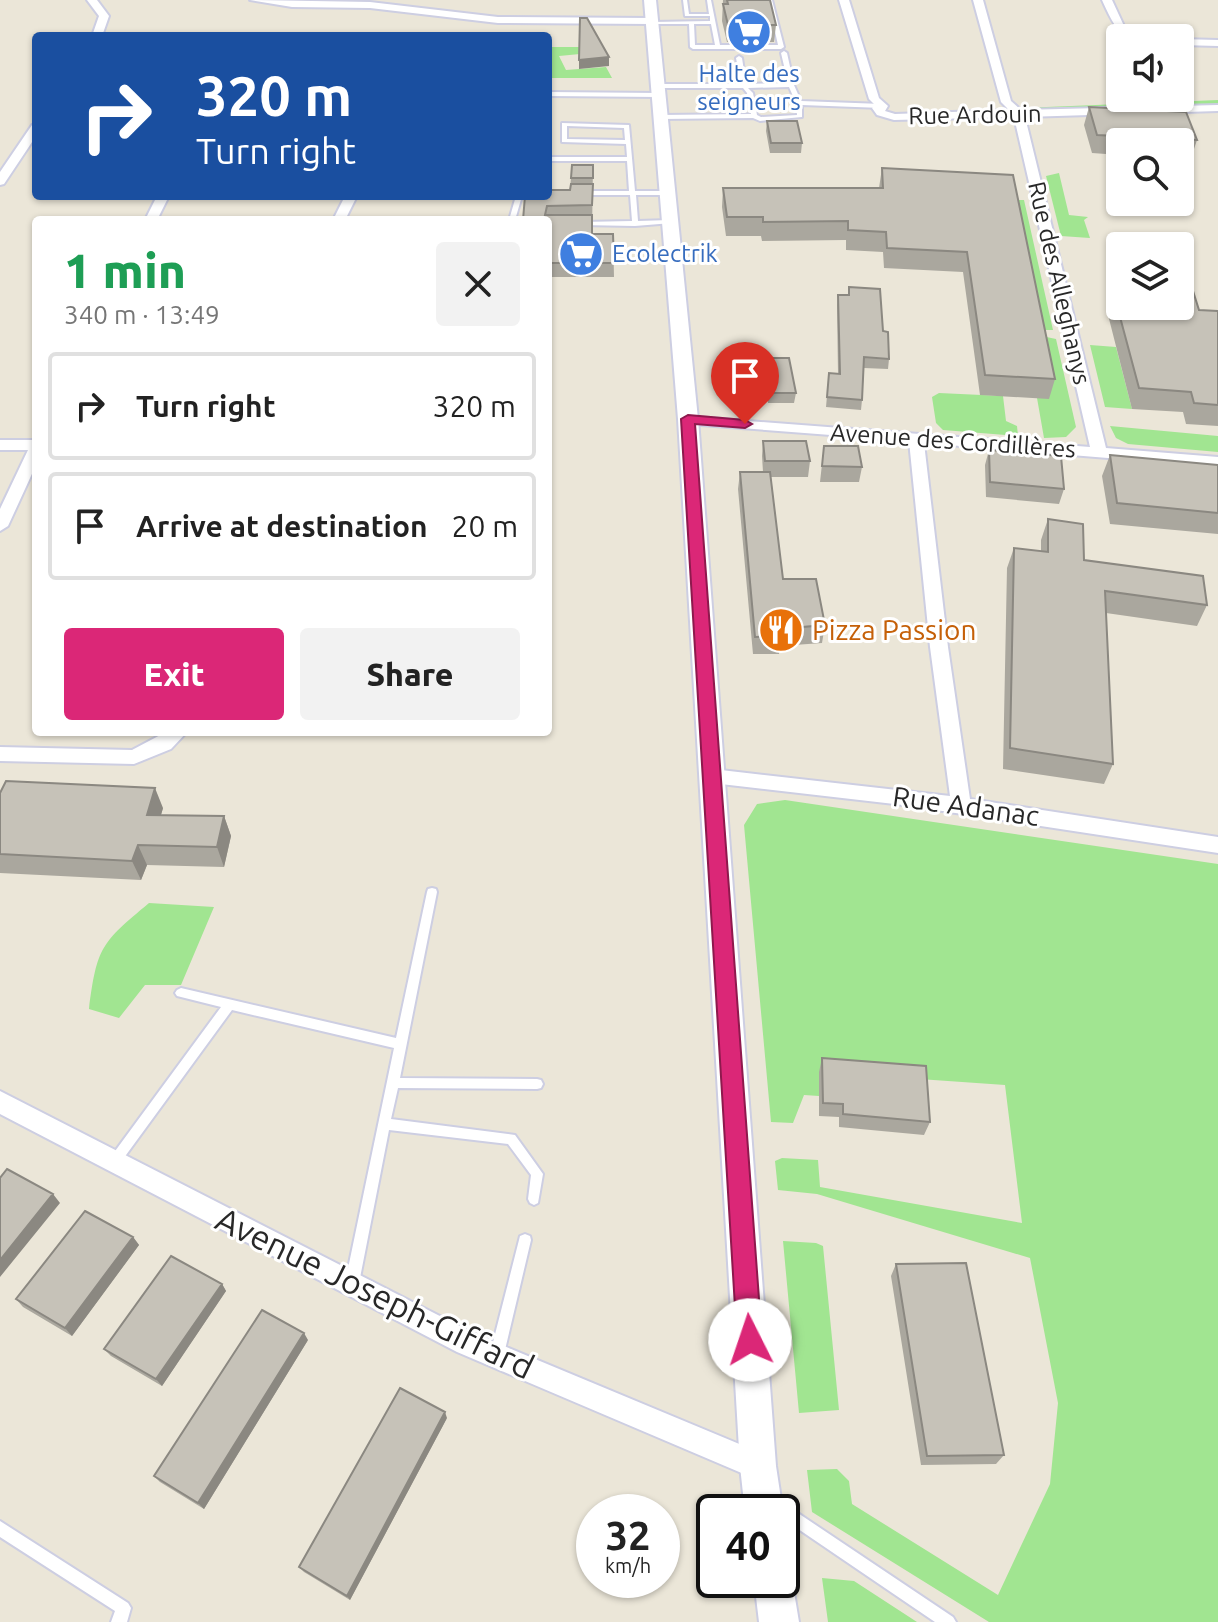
<!DOCTYPE html>
<meta charset="utf-8">
<style>
body{margin:0;font-family:Ubuntu,sans-serif;background:#f2f2f2;color:#222;height:100vh;display:flex;flex-direction:column;font-size:30px;white-space:nowrap}
*{box-sizing:border-box;margin:0}
p{font-size:26px;color:#767676}
.icon{flex:none;width:44px;height:44px;fill:none;stroke:currentColor;stroke-width:2;stroke-linecap:round;stroke-linejoin:round}
.map{position:relative;flex:1;overflow:hidden}
.side{position:absolute;left:32px;top:216px;width:520px;height:520px;display:flex;flex-direction:column;background:#fff;border-radius:8px;box-shadow:0 2px 6px #0004}
.side>*{flex:none}
.banner{position:absolute;left:32px;top:32px;width:520px;height:168px;border-radius:8px;box-shadow:0 2px 6px #0004;background:#1a4fa0;color:#fff;overflow:hidden}
.tools{position:absolute;left:1106px;top:24px;display:grid;gap:16px}
.tools a{display:grid;place-items:center;width:88px;height:88px;border-radius:8px;background:#fff;box-shadow:0 2px 6px #0004;font-size:40px}
.speed{position:absolute;left:576px;top:1494px;display:flex;gap:16px;font-size:40px;font-weight:700;text-align:center}
.speed>*{display:grid;place-content:center;width:104px;height:104px;border-radius:50%;background:#fff;box-shadow:0 2px 6px #0004;line-height:1}
.speed small{font-size:20px;font-weight:400}
.speed .limit{border:4px solid #111;border-radius:12px;background:#fff;color:#111}
.pin{position:absolute;display:grid;place-items:center;width:68px;height:68px;color:#fff;margin:-82px -34px;border-radius:50% 50% 50% 0;rotate:-45deg;box-shadow:0 0 8px #0007}
.pin .icon{rotate:45deg}
.me{position:absolute;width:88px;margin:-44px;rotate:356deg;stroke-linejoin:round;filter:drop-shadow(0 0 6px #0008)}
.turn{display:flex;align-items:center;gap:28px;height:168px;padding:0 32px;font-size:36px}
.turn .icon{width:104px;height:104px;stroke-width:2.5}
.turn b{display:block;font-size:56px;line-height:68px}
.round{display:grid;place-items:center;flex:none;width:84px;height:84px;border-radius:8px;background:#f2f2f2}
.overview{display:flex;align-items:center;justify-content:space-between;height:136px;padding:0 32px}
h1{font-size:48px;font-weight:800;line-height:60px;color:#1e9e55}
.cta{display:flex;gap:16px;margin-top:auto;padding:16px 32px}
.cta a{flex:1;height:92px;border-radius:8px;background:#db2777;color:#fff;font-size:32px;font-weight:800;line-height:92px;text-align:center}
.cta a+a{background:#f2f2f2;color:#222}
ul{padding:0;list-style:none}
li{display:flex;align-items:center;gap:24px;height:108px;margin:0 16px 12px;padding:0 16px;border:4px solid #e0e0e0;border-radius:8px}
li div{flex:1}
li b{display:block;font-size:30px}
li em{font-style:normal}
.map>svg:first-child{display:block}
</style>
<div class="map">
<svg width="1218" height="1622" viewBox="0 0 1218 1622">
<rect width="100%" height="100%" fill="#ebe6d8"/>
<path fill="#a1e591" d="M 548,47 L 599,47 L 601,52 L 559,56 L 566,70 L 606,67 L 612,78 L 548,78 Z
M 1218,100 L 1218,105 L 1030,110 L 1022,108 Z
M 1059,173 L 1069,215 L 1088,217 L 1084,220 L 1090,238 L 1061,236 L 1046,176 Z
M 1010,200 L 1024,200 L 1053,330 L 1036,330 Z
M 1037,335 L 1056,339 L 1076,427 L 1066,437 L 1044,438 L 1037,398 L 1049,398 Z
M 1090,345 L 1116,347 L 1132,409 L 1105,407 Z
M 939,393 L 1003,396 L 1006,421 L 1017,426 L 1018,436 L 943,430 L 936,423 L 932,397 Z
M 1110,426 L 1218,436 L 1218,452 L 1128,444 L 1116,438 Z
M 785,800 L 1218,864 L 1218,1622 L 989,1622 L 812,1512 L 807,1470 L 837,1469 L 849,1481 L 852,1504 L 998,1595 L 1050,1484 L 1058,1403 L 1030,1258 L 817,1194 L 778,1190 L 775,1161 L 782,1158 L 818,1160 L 820,1187 L 1022,1223 L 1005,1085 L 819,1072 L 819,1096 L 804,1095 L 793,1123 L 771,1122 L 744,825 L 757,804 Z
M 149,903 L 214,907 L 181,985 L 145,985 L 119,1018 L 89,1009 C 97,947 101,943 149,903 Z
M 783,1241 L 816,1243 L 823,1246 L 839,1410 L 799,1413 Z
M 822,1578 L 854,1581 L 917,1622 L 828,1622 Z"/>
<g fill="none" stroke-linecap="round" stroke-linejoin="round">
<g stroke="#cdcee2" stroke-width="4">
<path id="service" d="M 683,0 L 687,0 L 689,14 L 709,14 L 707,0 L 711,0 L 720,45 L 778,45 L 768,0 L 772,0 L 784,47 L 781,49 L 693,49 L 690,47 L 689,24 L 650,24 L 652,22 L 710,21 L 710,16 L 685,16 ZM 694,24 L 711,24 L 715,45 L 695,45 Z
M 784,51 L 787,53 L 794,85 L 801,101 L 882,104 L 885,106 L 882,108 L 802,105 L 802,117 L 760,121 L 753,118 L 661,119 L 658,117 L 661,115 L 751,114 L 747,93 L 743,88 L 658,88 L 655,86 L 658,84 L 741,84 L 736,58 L 739,56 L 742,58 L 746,84 L 788,83 L 781,53 ZM 789,87 L 796,103 L 797,115 L 761,117 L 757,115 L 753,93 L 748,88 Z
M 548,92 L 659,93 L 662,95 L 659,97 L 548,96 Z
M 562,123 L 629,125 L 635,191 L 668,191 L 671,193 L 668,195 L 636,195 L 638,221 L 670,220 L 672,221 L 672,223 L 635,226 L 580,225 L 579,224 L 582,222 L 632,221 L 630,195 L 582,195 L 579,193 L 582,191 L 629,191 L 627,161 L 548,161 L 548,157 L 627,157 L 626,144 L 562,142 ZM 567,126 L 624,128 L 625,140 L 567,139 Z
M 516,196 L 522,196 L 515,220 L 509,220 Z
M 432,888 L 436,889 L 437,892 L 400,1078 L 537,1079 L 541,1080 L 543,1084 L 541,1088 L 537,1089 L 398,1088 L 391,1119 L 515,1135 L 543,1174 L 538,1203 L 534,1205 L 530,1203 L 528,1199 L 531,1175 L 508,1144 L 389,1130 L 359,1283 L 357,1288 L 352,1289 L 347,1288 L 345,1283 L 394,1048 L 232,1010 L 118,1166 L 114,1168 L 110,1166 L 108,1162 L 110,1158 L 221,1007 L 177,996 L 175,993 L 177,990 L 181,988 L 396,1038 L 427,892 L 428,889 Z
M 525,1234 L 530,1236 L 531,1240 L 504,1354 L 502,1359 L 497,1361 L 492,1359 L 490,1354 L 519,1240 L 520,1236 Z
M 774,1497 L 953,1617 L 956,1622 L 935,1622 L 782,1518 L 782,1512 C 774,1512 770,1512 767,1504 L 769,1499 Z
M 0,1521 L 128,1603 L 131,1608 L 127,1622 L 111,1622 L 115,1611 L 0,1537 Z"/>
</g>
<g stroke="#cdcee2" stroke-width="4">
<path id="minor" d="M 87,0 L 97,0 L 109,16 L 102,36 L 92,36 L 99,16 Z
M 250,0 L 370,2 L 498,17 L 652,18 L 657,21 L 652,24 L 498,23 L 370,8 L 292,7 Z
M 839,0 L 849,0 L 879,98 L 888,106 L 885,111 L 895,114 L 1009,110 L 1001,102 L 973,0 L 983,0 L 1011,101 L 1021,110 L 1218,105 L 1218,111 L 1025,117 L 1106,448 L 1218,457 L 1218,467 L 924,443 L 948,647 L 970,799 L 1218,837 L 1218,853 L 903,805 L 712,783 L 705,781 L 702,776 L 705,771 L 712,769 L 950,796 L 930,647 L 909,441 L 688,424 L 683,422 L 683,416 L 1090,447 L 1014,117 L 894,120 L 877,115 L 872,108 L 875,105 L 869,99 Z
M 1102,0 L 1112,0 L 1124,26 L 1143,38 C 1117,38 1112,21 1102,0 Z
M 1180,39 L 1218,40 L 1218,46 L 1180,45 Z
M 36,124 L 36,136 L 4,184 L 0,185 L 0,172 L 32,125 Z
M 157,196 L 169,196 L 157,220 L 145,220 Z
M 345,196 L 357,196 L 345,220 L 333,220 Z
M 0,440 L 36,440 L 36,465 L 8,526 L 0,531 L 0,509 L 28,450 L 0,450 Z
M 166,732 L 187,732 L 171,749 L 134,764 L 0,761 L 0,747 L 132,750 Z
M 0,1091 L 475,1334 L 768,1456 L 772,1466 L 768,1476 L 758,1480 L 457,1352 L 0,1114 Z"/>
</g>
<g stroke="#cdcee2" stroke-width="4">
<path id="tertiary" d="M 644,0 L 656,0 L 698,419 L 776,1466 L 783,1512 L 782,1514 L 745,1512 L 740,1466 L 678,419 Z
M 782,1564 L 787,1566 L 792,1580 L 799,1622 L 759,1622 L 754,1580 L 782,1580 Z"/>
</g>
<use href="#service" fill="#fff" fill-rule="evenodd"/>
<use href="#minor" fill="#fff" fill-rule="evenodd"/>
<use href="#tertiary" fill="#fff" fill-rule="evenodd"/>
</g>
<path fill="#aaa79e" d="M 723,0 L 770,0 L 776,25 L 774,42 L 727,42 L 722,21 Z
M 1089,107 L 1197,140 L 1191,158 L 1180,158 L 1180,142 L 1120,142 L 1120,155 L 1092,153 L 1084,125 Z
M 767,121 L 802,143 L 801,153 L 770,153 L 766,131 Z
M 572,165 L 593,165 L 592,234 L 613,234 L 614,277 L 548,277 L 548,220 L 523,220 L 570,190 Z
M 882,168 L 1013,175 L 1055,379 L 1049,399 L 980,395 L 963,272 L 884,268 L 883,252 L 846,250 L 846,240 L 762,241 L 761,236 L 726,236 L 722,207 L 723,188 L 879,188 Z
M 849,287 L 883,331 L 889,359 L 888,369 L 864,368 L 862,400 L 861,410 L 826,407 L 829,373 L 838,374 L 837,305 L 838,295 L 848,295 Z
M 1112,287 L 1199,310 L 1218,311 L 1218,426 L 1186,424 L 1183,412 L 1132,409 L 1106,307 Z
M 764,358 L 796,393 L 794,403 L 768,403 L 763,369 Z
M 763,441 L 810,461 L 808,477 L 771,477 L 783,579 L 825,625 L 822,643 L 780,646 L 779,654 L 753,654 L 738,489 L 740,472 L 763,472 L 762,456 Z
M 824,446 L 862,467 L 859,482 L 820,482 Z
M 989,450 L 1064,489 L 1059,504 L 986,497 L 985,465 Z
M 1110,455 L 1218,465 L 1218,534 L 1110,524 L 1102,476 Z
M 1048,519 L 1084,560 L 1207,605 L 1197,626 L 1106,613 L 1113,764 L 1104,784 L 1003,769 L 1007,568 L 1014,548 L 1041,551 L 1041,540 Z
M 0,793 L 163,808 L 161,815 L 224,816 L 231,836 L 224,867 L 147,865 L 141,880 L 0,873 Z
M 822,1058 L 930,1122 L 924,1135 L 839,1127 L 839,1117 L 819,1116 L 819,1072 Z
M 133,1237 L 139,1245 L 72,1336 L 23,1307 L 16,1299 Z
M 896,1264 L 1004,1455 L 996,1464 L 921,1465 L 891,1276 Z
M 222,1284 L 226,1291 L 162,1386 L 111,1356 L 104,1349 Z
M 308,1340 L 204,1509 L 160,1482 L 154,1476 Z
M 447,1418 L 350,1600 L 304,1572 L 299,1567 Z"/>
<path fill="#8b8881" d="M 609,57 L 609,66 L 579,69 L 579,60 Z
M 155,788 L 163,808 L 155,835 L 147,815 Z
M 224,816 L 231,836 L 224,867 L 217,847 Z
M 138,845 L 147,865 L 141,880 L 132,861 Z
M 53,1194 L 60,1203 L 0,1277 L 0,1260 Z
M 133,1237 L 139,1245 L 72,1336 L 65,1328 Z
M 222,1284 L 226,1291 L 162,1386 L 156,1379 Z
M 304,1333 L 308,1340 L 204,1509 L 198,1503 Z
M 445,1412 L 447,1418 L 350,1600 L 347,1596 Z"/>
<path fill="#c6c2b8" stroke="#8b8881" stroke-width="2" d="M 727,0 L 770,0 L 776,25 L 728,25 L 723,4 L 728,4 Z
M 580,18 L 587,18 L 609,57 L 579,60 Z
M 1089,107 L 1186,112 L 1197,140 L 1097,135 Z
M 767,121 L 797,121 L 802,143 L 771,143 Z
M 572,165 L 593,165 L 593,178 L 571,178 Z
M 882,168 L 1013,175 L 1055,379 L 985,375 L 967,252 L 887,248 L 886,232 L 848,230 L 848,221 L 763,222 L 763,217 L 727,217 L 723,188 L 883,188 Z
M 571,184 L 593,184 L 592,205 L 547,206 L 545,215 L 592,215 L 592,234 L 613,234 L 614,263 L 548,263 L 548,220 L 523,220 L 525,196 L 548,196 L 548,190 L 570,190 Z
M 849,287 L 880,289 L 883,331 L 888,332 L 889,359 L 864,357 L 862,400 L 827,397 L 829,373 L 840,374 L 838,295 L 849,295 Z
M 1112,287 L 1120,287 L 1120,306 L 1180,306 L 1180,291 L 1193,291 L 1199,310 L 1218,311 L 1218,405 L 1194,403 L 1191,392 L 1139,388 Z
M 764,358 L 789,358 L 796,393 L 769,393 Z
M 763,441 L 806,441 L 810,461 L 765,461 Z
M 824,446 L 858,446 L 862,467 L 822,466 Z
M 989,450 L 1061,456 L 1064,489 L 990,482 Z
M 1110,455 L 1218,465 L 1218,513 L 1117,503 Z
M 740,472 L 770,472 L 783,579 L 816,579 L 825,625 L 780,629 L 782,636 L 755,637 Z
M 1048,519 L 1083,524 L 1084,560 L 1203,576 L 1207,605 L 1105,591 L 1113,764 L 1010,748 L 1014,548 L 1048,552 Z
M 6,781 L 155,788 L 147,815 L 224,816 L 217,847 L 138,845 L 132,861 L 0,854 L 0,793 Z
M 822,1058 L 926,1066 L 930,1122 L 843,1114 L 843,1104 L 823,1103 Z
M 7,1169 L 53,1194 L 0,1260 L 0,1178 Z
M 85,1211 L 133,1237 L 65,1328 L 16,1299 Z
M 171,1256 L 222,1284 L 156,1379 L 104,1349 Z
M 966,1263 L 1004,1455 L 927,1456 L 896,1264 Z
M 262,1310 L 304,1333 L 198,1503 L 154,1476 Z
M 400,1388 L 445,1412 L 347,1596 L 299,1567 Z"/>
<path fill="#db2777" stroke="#8e194d" stroke-width="2" d="M 688,415 L 745,420 L 752,424 L 745,428 L 695,424 L 762,1340 L 758,1349 L 750,1352 L 741,1349 L 737,1340 L 681,419 Z"/>
<defs>
<g id="supermarket-disc" transform="scale(2.3)"><circle r="9.5" fill="#3f7fe0" stroke="#fff"/><path d="M-6-5.5h2.5l.6 2H6L4.5 2H-2.5L-4.4-4H-6ZM-1.5 3.2a1.3 1.3 0 1 0 .1 0ZM3 3.2a1.3 1.3 0 1 0 .1 0Z" fill="#fff"/></g>
<g id="restaurant-disc" transform="scale(2.3)"><circle r="9.5" fill="#e8710a" stroke="#fff"/><path d="M-5-6h1v4h1v-4h1v4h1v-4h1v5L-1.5 .5V6h-2V.5L-5-1ZM5-6V6H3V1.5H1.5Q1.5-4 5-6Z" fill="#fff"/></g>
</defs>
<g fill-rule="evenodd">
<use href="#supermarket-disc" x="749" y="32"/>
<use href="#supermarket-disc" x="581" y="254"/>
<use href="#restaurant-disc" x="781" y="630"/>
</g>
<g text-anchor="middle" stroke-width="6" stroke-linejoin="round" paint-order="stroke">
<g font-size="24" fill="#366cbe" stroke="#fff">
<text x="749" y="82">Halte des<tspan x="749" dy="28">seigneurs</tspan></text>
<text x="612" y="262" text-anchor="start">Ecolectrik</text>
</g>
<g font-size="24" fill="#282828" stroke="#fff">
<text transform="translate(975 115) rotate(-1)" y="8">Rue Ardouin</text>
<text transform="translate(1059 283) rotate(77)" y="8">Rue des Alleghanys</text>
<text transform="translate(953 441) rotate(4)" y="8">Avenue des Cordillères</text>
</g>
<g font-size="28" fill="#c56008" stroke="#fff" text-anchor="start">
<text x="812" y="640">Pizza Passion</text>
</g>
<g font-size="28" fill="#282828" stroke="#fff">
<text transform="translate(966 806) rotate(8)" y="10">Rue Adanac</text>
</g>
<g font-size="34" fill="#282828" stroke="#fff">
<text transform="translate(375 1293) rotate(26)" y="12">Avenue Joseph-Giffard</text>
</g>
</g>
</svg>
<div class="tools">
<a><svg class="icon" aria-label="sound" viewBox="0 0 24 24"><path d="M4 9h4l5-4v14l-5-4H4zM17 9q2 3 0 6"/></svg></a>
<a><svg class="icon" aria-label="search" viewBox="0 0 24 24"><circle cx="10" cy="10" r="6"/><path d="M15 15l6 6"/></svg></a>
<a><svg class="icon" aria-label="layers" viewBox="0 0 24 24"><path d="M12 4l9 5-9 5-9-5zM3 14l9 5 9-5"/></svg></a>
</div>
<div class="speed"><div>32<small>km/h</small></div><div class="limit">40</div></div>
<div class="pin" style="left:745px;top:424px;background:#d93025"><svg class="icon" aria-label="arrive" viewBox="0 0 24 24"><path d="M6 21V4h12l-3 4 3 4H6"/></svg></div>
<svg class="me" style="left:750px;top:1340px" viewBox="-20 -20 40 40"><circle r="19" fill="#fff"/><path d="M0-13L10 11 0 6-10 11z" fill="#db2777"/></svg>
<div class="banner">
<div class="turn"><svg class="icon" aria-label="right" viewBox="0 0 24 24"><path d="M7 20v-9h11M14 6l5 5-5 5"/></svg><div><b>320 m</b>Turn right</div></div>
</div>
<section class="side">
<div class="overview"><div><h1>1 min</h1><p>340 m · 13:49</p></div><a class="round"><svg class="icon" aria-label="close" viewBox="0 0 24 24"><path d="M6 6l12 12M18 6L6 18"/></svg></a></div>
<ul>
<li><svg class="icon" aria-label="right" viewBox="0 0 24 24"><path d="M7 20v-9h11M14 6l5 5-5 5"/></svg><div><b>Turn right</b></div><em>320 m</em></li>
<li><svg class="icon" aria-label="arrive" viewBox="0 0 24 24"><path d="M6 21V4h12l-3 4 3 4H6"/></svg><div><b>Arrive at destination</b></div><em>20 m</em></li>
</ul>
<div class="cta"><a>Exit</a><a>Share</a></div>
</section>
</div>
